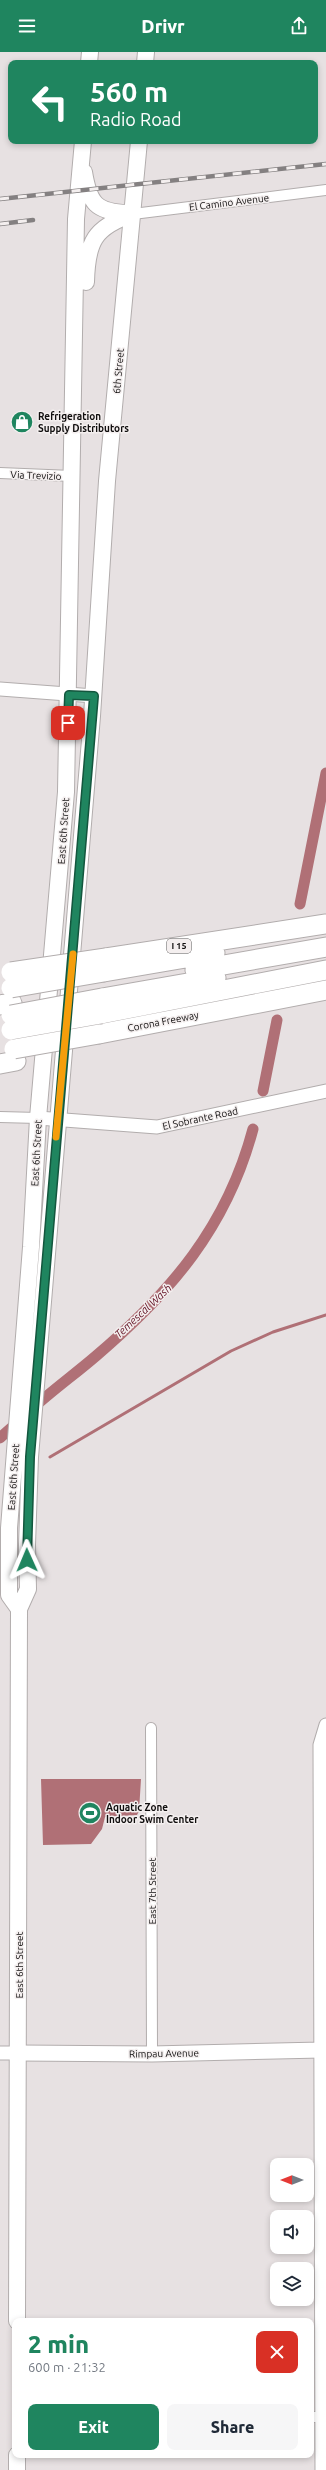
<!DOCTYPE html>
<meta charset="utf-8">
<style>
body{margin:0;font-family:Ubuntu,sans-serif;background:#f6f6f7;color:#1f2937;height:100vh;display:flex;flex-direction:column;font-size:15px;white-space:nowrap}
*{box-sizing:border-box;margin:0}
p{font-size:13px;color:#747a83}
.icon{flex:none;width:22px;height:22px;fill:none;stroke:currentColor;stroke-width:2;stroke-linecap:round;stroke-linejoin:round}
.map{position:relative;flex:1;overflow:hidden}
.drawer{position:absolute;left:12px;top:2266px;width:302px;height:140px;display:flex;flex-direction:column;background:#fff;border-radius:8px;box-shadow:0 2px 6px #0003}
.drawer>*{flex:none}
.hud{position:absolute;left:8px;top:8px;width:310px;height:84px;border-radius:8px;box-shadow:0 2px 6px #0003;background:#1f855f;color:#fff;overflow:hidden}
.needle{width:26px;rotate:270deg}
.fabs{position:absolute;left:270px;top:2106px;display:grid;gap:8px}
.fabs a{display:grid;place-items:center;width:44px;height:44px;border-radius:8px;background:#fff;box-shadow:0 2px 6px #0003;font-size:20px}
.pin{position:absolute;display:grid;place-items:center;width:34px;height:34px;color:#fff;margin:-17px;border-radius:8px;box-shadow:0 2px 6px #0006}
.me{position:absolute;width:44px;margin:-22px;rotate:359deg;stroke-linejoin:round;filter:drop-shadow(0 0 3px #0008)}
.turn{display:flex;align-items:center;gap:14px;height:84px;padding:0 16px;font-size:18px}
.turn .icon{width:52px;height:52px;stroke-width:2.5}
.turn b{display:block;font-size:28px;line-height:34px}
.round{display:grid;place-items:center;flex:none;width:42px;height:42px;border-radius:8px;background:#f6f6f7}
.summary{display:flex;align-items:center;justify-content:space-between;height:68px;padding:0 16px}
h1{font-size:24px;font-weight:800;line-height:30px;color:#1f855f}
.cta{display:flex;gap:8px;margin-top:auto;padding:8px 16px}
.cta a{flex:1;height:46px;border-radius:8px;background:#1f855f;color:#fff;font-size:16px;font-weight:800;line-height:46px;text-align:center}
.cta a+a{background:#f6f6f7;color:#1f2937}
header{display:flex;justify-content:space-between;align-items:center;height:52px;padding:0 16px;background:#1f855f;color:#fff;font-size:18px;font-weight:800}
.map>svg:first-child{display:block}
</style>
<header><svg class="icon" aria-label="menu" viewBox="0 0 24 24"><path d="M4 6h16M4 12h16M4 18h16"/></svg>Drivr<svg class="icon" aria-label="share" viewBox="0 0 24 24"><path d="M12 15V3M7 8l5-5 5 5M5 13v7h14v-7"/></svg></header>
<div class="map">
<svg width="326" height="2418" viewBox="0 0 326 2418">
<rect width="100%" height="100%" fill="#e7e1e2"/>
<path fill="#b07076" d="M 41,1727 L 141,1727 L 139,1759 L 137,1763 L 105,1765 L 102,1777 L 91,1792 L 43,1793 Z"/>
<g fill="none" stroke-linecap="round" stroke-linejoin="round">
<path stroke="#b07076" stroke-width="3" d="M 50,1405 L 231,1299 L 273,1280 L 326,1263"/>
<path stroke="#b07076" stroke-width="11" d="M 300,852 L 326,721
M 263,1039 L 277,968
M 33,1356 C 53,1338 75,1322 96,1304 C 171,1240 227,1175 253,1077
M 0,1386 L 19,1369"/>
<g stroke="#b2adad" stroke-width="12">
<path id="minor" d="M 133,162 L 326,138
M 0,421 L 72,424
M 0,1065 L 38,1066
M 151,1676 L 152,2002
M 311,2365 L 322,2365"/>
</g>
<g stroke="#b2adad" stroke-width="15">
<path id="tertiary" d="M 0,637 L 94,644
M 38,1066 L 157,1075 L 326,1039
M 0,2001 L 19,2001
M 322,2418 L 320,1693 L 326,1673"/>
</g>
<g stroke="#b2adad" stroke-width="17">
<path id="secondary" d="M 19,2001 L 152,2002 L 321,1998 L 326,1994"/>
</g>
<g stroke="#b2adad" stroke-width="18">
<path id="primary" d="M 89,11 L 90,0
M 145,11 L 146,0
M 84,120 C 89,151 96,160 127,161
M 86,230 C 87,190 94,175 133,162
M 19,1557 L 9,1543 L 9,1476 L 31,1195 L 38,1066 L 66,740 L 76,167 L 83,89
M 17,2269 L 19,1557 L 28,1537 L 27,1493 L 30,1405 L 92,664 L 107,429 L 139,89
M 17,2418 L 17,2403"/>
</g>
<g stroke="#b2adad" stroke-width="21">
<path id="motorway" d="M 106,906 L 326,872
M 195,918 L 326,895
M 104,920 L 215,901
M 102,946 L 216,926
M 0,953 L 12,951
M 101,962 L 326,918
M 99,982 L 326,938
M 0,1012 L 16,1009"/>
</g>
<use href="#minor" stroke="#fff" stroke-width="10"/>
<use href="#tertiary" stroke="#fff" stroke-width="13"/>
<use href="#secondary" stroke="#fff" stroke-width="15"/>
<use href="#primary" stroke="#fff" stroke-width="16"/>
<use href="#motorway" stroke="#fff" stroke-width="19"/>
<g stroke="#848081" stroke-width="4.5">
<path id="rail" d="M 0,147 L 326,112
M 0,172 L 33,168"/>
</g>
<use href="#rail" stroke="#f4efef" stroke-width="3" stroke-dasharray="9" stroke-linecap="butt"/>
<g stroke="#b2adad" stroke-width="21" stroke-linecap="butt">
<path id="motorway-bridge" d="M 11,920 L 106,906
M 11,936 L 104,920
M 11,963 L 102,946
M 11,978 L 101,962
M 14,997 L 99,982"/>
</g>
<use href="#motorway-bridge" stroke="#fff" stroke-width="19"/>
</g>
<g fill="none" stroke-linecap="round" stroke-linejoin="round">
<g stroke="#14563e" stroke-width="10">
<path id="route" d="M 27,1508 L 30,1405 L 94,644 L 69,643 L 68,671"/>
</g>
<use href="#route" stroke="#1f855f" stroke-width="7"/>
<path stroke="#f59e0b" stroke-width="7" d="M 56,1085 L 73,902"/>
</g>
<defs>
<g id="shop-disc" transform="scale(1.15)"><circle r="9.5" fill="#1f855f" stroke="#f4efef"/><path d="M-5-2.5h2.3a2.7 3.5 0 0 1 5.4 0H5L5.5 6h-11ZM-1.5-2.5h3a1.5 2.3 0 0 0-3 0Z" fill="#fff"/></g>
<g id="stadium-disc" transform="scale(1.15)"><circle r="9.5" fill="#1f855f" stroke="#f4efef"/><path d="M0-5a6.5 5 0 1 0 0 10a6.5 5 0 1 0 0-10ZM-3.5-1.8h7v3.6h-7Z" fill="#fff"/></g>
</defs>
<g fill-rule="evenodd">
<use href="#shop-disc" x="22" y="370"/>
<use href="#stadium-disc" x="90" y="1761"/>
</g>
<g text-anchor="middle" stroke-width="3" stroke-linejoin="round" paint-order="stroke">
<rect fill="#f4efef" stroke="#545252" stroke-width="1" x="167" y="887" width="24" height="14" rx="3"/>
<g font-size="9" font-weight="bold" fill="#100e0e">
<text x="179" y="897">I 15</text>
</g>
<g font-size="10" fill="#100e0e" stroke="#f4efef">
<text transform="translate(229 150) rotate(-7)" y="4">El Camino Avenue</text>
<text transform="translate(118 319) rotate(-85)" y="4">6th Street</text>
<text transform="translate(36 423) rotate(2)" y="4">Via Trevizio</text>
<text transform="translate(63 779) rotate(-86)" y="4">East 6th Street</text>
<text transform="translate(163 969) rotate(-11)" y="4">Corona Freeway</text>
<text transform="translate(200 1066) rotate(-12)" y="4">El Sobrante Road</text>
<text transform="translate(36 1101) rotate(-87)" y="4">East 6th Street</text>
<text transform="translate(13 1425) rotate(-86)" y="4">East 6th Street</text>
<text transform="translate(152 1839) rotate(-90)" y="4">East 7th Street</text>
<text transform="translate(19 1913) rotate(-90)" y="4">East 6th Street</text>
<text transform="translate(164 2001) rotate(-1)" y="4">Rimpau Avenue</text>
</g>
<g font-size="10" font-weight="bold" fill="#100e0e" stroke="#f4efef" text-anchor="start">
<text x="38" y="368">Refrigeration<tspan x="38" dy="12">Supply Distributors</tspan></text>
<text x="106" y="1759">Aquatic Zone<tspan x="106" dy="12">Indoor Swim Center</tspan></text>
</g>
<g font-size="11" font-style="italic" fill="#601023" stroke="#f4efef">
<text transform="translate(143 1259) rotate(-43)" y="4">Temescal Wash</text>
</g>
</g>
</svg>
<div class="fabs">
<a><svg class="needle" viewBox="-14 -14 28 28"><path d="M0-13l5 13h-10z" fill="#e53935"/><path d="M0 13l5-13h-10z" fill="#747a83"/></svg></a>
<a><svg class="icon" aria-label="sound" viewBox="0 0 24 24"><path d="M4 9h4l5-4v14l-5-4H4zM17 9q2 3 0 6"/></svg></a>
<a><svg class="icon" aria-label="layers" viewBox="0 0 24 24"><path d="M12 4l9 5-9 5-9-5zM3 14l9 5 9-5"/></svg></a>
</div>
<div class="pin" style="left:68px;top:671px;background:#d93025"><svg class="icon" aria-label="arrive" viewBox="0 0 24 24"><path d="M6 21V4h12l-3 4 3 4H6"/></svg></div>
<svg class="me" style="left:27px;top:1508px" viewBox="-20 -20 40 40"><path d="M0-17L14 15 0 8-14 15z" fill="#1f855f" stroke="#fff" stroke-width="4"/></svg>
<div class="hud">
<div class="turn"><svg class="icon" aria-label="left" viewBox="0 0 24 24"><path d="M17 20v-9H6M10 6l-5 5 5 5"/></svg><div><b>560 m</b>Radio Road</div></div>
</div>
<section class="drawer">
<div class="summary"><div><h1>2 min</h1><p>600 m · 21:32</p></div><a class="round" style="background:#d93025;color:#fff"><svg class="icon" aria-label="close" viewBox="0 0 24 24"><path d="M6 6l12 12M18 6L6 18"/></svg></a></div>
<div class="cta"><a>Exit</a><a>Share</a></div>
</section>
</div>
